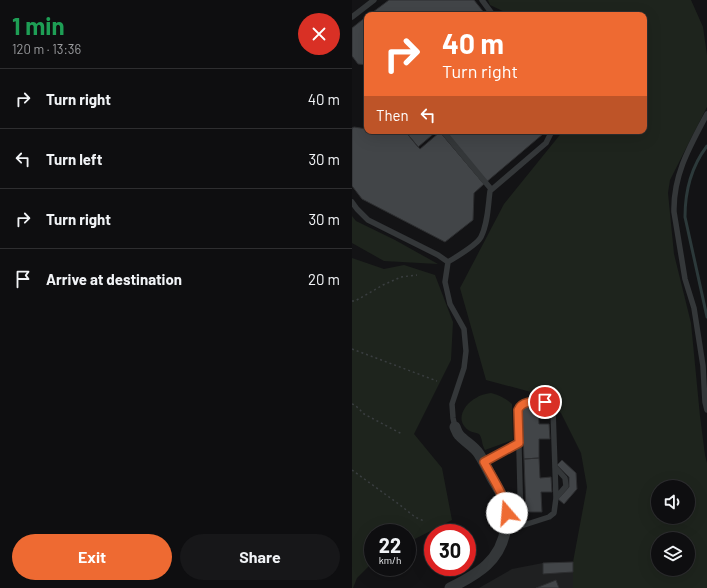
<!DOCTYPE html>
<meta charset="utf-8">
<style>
body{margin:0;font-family:Barlow,sans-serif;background:#171719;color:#f1f3f6;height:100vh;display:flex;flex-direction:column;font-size:15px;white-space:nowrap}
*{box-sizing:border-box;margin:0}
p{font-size:13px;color:#9b9c9f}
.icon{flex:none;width:22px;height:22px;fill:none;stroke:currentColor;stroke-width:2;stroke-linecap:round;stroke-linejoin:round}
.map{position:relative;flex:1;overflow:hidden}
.panel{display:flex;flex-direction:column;background:#0e0e10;width:352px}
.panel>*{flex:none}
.top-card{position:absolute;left:12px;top:12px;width:283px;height:122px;border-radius:8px;box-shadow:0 4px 16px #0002,0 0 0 1px #2e2e30;background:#ee6a32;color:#fff;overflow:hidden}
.buttons{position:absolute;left:299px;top:480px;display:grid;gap:8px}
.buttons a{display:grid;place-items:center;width:44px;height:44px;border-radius:50%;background:#0e0e10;box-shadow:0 4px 16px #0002,0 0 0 1px #2e2e30;font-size:20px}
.speed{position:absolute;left:12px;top:524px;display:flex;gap:8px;font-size:20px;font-weight:700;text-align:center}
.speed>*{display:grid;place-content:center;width:52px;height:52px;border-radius:50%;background:#0e0e10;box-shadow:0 4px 16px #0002,0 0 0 1px #2e2e30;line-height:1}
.speed small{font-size:10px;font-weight:400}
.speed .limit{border:6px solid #d22;background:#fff;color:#111}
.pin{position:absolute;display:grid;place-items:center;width:34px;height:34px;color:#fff;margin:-17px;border:2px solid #fff;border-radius:50%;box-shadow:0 1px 4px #0007}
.me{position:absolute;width:44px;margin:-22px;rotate:342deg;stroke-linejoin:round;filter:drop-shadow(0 0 3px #0008)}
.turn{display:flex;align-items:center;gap:14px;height:84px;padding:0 12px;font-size:18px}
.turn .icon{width:52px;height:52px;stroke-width:2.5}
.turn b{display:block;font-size:28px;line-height:34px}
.then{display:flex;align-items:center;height:38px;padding:0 12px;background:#0003;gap:8px;font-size:15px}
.round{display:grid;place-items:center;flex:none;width:42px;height:42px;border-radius:21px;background:#171719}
.overview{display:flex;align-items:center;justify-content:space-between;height:68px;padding:0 12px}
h1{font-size:24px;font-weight:700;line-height:30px;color:#1e9e55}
.action{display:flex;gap:8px;margin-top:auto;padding:8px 12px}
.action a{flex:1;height:46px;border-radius:24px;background:#ee6a32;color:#fff;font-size:16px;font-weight:700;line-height:46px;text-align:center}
.action a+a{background:#171719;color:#f1f3f6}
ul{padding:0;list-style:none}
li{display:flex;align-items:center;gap:12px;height:60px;padding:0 12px;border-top:1px solid #2e2e30}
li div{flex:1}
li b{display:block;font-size:15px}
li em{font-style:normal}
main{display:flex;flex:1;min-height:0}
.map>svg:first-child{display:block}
</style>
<main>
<section class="panel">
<div class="overview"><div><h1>1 min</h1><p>120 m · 13:36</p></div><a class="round" style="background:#d93025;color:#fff"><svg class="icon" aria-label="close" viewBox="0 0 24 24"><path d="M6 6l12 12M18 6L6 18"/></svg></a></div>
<ul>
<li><svg class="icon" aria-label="right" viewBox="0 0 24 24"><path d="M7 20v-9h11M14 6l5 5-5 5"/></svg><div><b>Turn right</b></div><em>40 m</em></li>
<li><svg class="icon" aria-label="left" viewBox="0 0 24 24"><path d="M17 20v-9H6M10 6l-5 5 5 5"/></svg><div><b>Turn left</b></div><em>30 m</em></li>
<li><svg class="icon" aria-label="right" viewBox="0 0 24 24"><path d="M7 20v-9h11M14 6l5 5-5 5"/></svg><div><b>Turn right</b></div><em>30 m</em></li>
<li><svg class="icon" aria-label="arrive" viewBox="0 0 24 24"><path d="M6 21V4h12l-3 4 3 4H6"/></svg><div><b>Arrive at destination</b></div><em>20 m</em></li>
</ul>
<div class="action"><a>Exit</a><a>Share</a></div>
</section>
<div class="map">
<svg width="355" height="588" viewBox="0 0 355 588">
<rect width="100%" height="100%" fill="#131315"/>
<path fill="#1f2021" d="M 221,562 L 221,588 L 127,588 L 160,569 L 191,563 Z"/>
<path fill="#1e241d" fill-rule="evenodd" d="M 136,0 L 339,0 L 351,27 L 355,55 L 355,107 L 318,180 L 316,193 L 322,254 L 339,323 L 348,416 L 353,455 L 355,463 L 355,588 L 221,588 L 221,562 L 235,487 L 229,453 L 209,413 L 179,392 L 134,380 L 108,288 L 152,204 L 211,131 L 292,131 L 292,15 L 219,15 L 219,14 L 218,15 L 159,15 L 138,5 ZM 306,487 L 336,487 L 336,517 L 306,517 ZM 306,539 L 336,539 L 336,569 L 306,569 Z
M 0,216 L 4,221 L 43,240 L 86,264 L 32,261 L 0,243 Z
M 0,258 L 32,269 L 52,265 L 83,275 L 101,322 L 99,360 L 62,434 L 90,468 L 100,520 L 55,543 L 55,533 L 21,533 L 21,562 L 5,578 L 1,588 L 0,588 Z
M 139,393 C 147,395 153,398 160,404 L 161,440 L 133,450 C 129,443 131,439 127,434 C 122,432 117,432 113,427 C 104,417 114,403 124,398 C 128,395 133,394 139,393 Z"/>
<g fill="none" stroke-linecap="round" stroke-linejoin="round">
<path stroke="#2c393a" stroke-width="3" d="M 355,146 C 339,167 333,192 333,217 L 355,317"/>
</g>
<path fill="#424548" stroke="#2d2e30" d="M 37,0 L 122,0 L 134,15 L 17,15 Z
M 15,16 L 15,65 L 6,64 L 0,56 L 0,28 Z
M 2,127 L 15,129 L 15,131 L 24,131 L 30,132 L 31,131 L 53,131 L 68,149 L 88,132 L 132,184 L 122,193 L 121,220 L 93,242 L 10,199 L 0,186 L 0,128 Z
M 53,131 L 85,131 L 66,147 Z
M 89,131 L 191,131 L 191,134 L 132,184 L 88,132 Z
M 186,405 L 187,424 L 197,424 L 198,439 L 187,439 L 187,458 L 172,459 L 170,406 Z
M 187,458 L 188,478 L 199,477 L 200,492 L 189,492 L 190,512 L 174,512 L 172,459 Z
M 210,460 L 224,473 L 225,489 L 212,504 L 206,499 L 217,487 L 217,477 L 205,465 Z
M 221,562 L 221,572 L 191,574 L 191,563 Z
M 204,580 L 207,588 L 184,588 Z"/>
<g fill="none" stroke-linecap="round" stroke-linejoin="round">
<path stroke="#3a3e40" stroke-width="1.5" stroke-dasharray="2 3" stroke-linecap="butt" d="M 0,301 L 3,301 L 31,285 L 49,277 L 65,275
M 0,349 L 85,381
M 0,404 L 3,405 L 12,414 L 50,434
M 0,470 L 48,505 L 63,517 L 72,521"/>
<path stroke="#343739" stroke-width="5.5" d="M 130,0 L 141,15
M 0,17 L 22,0
M 355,114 C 338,146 321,175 322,212 L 333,279 L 342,308 L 351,366 L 353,402 L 355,410
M 91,131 L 139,189
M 0,202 L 5,209 L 16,220 L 86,255 L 96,262
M 96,262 C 104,257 125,245 129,237 C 136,223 136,206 138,191 L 194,143 L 200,131
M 96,262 L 93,282 L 98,304 L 112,329 L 114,351 L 112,368 L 100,404 L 101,418 L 103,427
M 193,402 L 198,405 L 201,410 L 204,498 L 202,513 L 197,517 L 169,526 L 166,410 C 170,400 183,402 193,402 Z
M 132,462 L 167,443
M 203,467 L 213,478 L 214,486 L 204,498
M 153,533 L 169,526"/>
<path stroke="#343739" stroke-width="11" d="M 98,588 C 126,574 149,561 154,527 C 155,521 156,513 154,506 C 152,496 145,487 140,478 C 136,470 132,462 127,454 C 122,446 113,442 107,435 C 105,433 104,429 103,427"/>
</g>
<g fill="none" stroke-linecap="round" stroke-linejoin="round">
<g stroke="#9b4520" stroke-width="10">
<path id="route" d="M 155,513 C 153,496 140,477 132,462 L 167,443 L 166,410 C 170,400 183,402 193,402"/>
</g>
<use href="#route" stroke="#ee6a32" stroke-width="7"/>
</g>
</svg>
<div class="buttons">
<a><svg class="icon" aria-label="sound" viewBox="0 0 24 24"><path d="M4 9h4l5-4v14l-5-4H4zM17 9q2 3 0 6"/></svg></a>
<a><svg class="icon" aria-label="layers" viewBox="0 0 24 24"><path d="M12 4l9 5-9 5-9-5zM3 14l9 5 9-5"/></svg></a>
</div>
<div class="speed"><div>22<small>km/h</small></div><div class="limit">30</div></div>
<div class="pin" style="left:193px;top:402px;background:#d93025"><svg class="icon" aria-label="arrive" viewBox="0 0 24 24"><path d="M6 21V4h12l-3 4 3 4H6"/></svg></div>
<svg class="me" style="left:155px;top:513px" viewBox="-20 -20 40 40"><circle r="19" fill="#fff"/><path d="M0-13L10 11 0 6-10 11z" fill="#ee6a32"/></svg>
<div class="top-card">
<div class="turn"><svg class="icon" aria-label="right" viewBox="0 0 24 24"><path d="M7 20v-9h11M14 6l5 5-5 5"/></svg><div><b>40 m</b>Turn right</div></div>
<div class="then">Then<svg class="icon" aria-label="left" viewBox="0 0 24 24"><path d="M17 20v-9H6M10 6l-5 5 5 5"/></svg></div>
</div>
</div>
</main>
